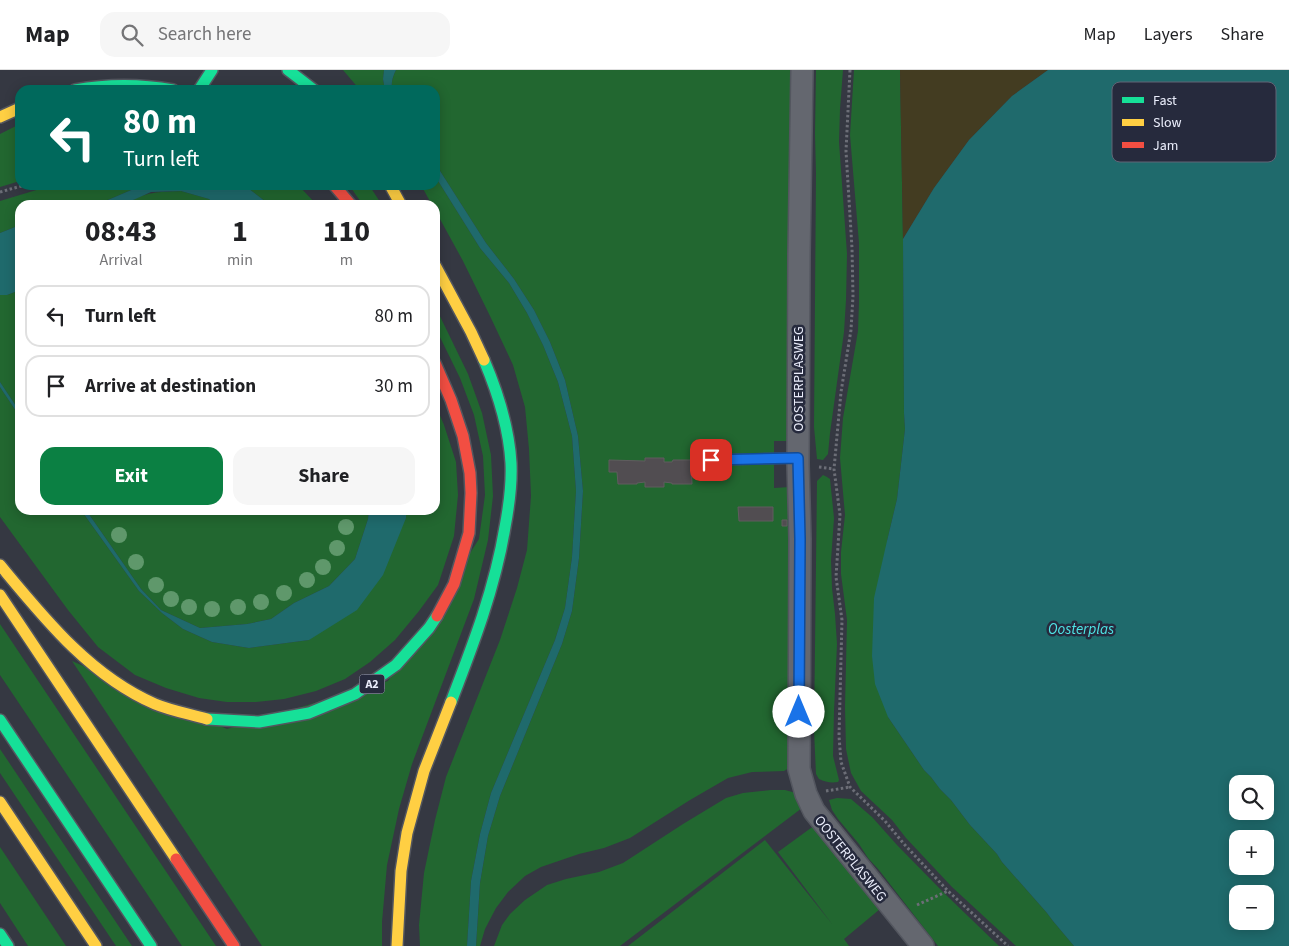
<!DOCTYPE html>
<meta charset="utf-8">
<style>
body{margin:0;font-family:"Source Sans 3",sans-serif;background:#f6f6f6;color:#202124;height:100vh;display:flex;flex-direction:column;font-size:19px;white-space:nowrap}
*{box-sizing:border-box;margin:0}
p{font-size:16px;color:#757577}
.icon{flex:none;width:28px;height:28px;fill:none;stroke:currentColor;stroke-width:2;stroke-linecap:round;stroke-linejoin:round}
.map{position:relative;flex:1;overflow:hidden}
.side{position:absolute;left:15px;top:130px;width:425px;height:315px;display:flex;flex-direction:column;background:#fff;border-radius:15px;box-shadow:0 2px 12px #0003}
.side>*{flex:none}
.guide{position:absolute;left:15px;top:15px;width:425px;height:105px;border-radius:15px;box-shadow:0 2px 12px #0003;background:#00695c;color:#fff;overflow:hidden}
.buttons{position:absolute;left:1229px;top:705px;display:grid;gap:10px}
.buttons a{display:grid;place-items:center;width:45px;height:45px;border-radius:10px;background:#fff;box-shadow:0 2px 12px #0003;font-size:25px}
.pin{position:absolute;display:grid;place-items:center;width:42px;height:42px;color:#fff;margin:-21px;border-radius:10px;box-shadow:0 2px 8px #0006}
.me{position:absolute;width:55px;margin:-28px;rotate:0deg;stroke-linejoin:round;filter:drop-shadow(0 0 4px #0008)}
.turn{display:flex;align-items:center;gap:18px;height:105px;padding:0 25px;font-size:22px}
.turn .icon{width:65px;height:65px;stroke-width:2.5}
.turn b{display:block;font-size:35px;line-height:42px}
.eta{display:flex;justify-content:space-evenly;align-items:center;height:85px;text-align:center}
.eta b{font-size:30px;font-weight:700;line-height:35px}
.primary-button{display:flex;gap:10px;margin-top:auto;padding:10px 25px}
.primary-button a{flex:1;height:58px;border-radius:15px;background:#0b8043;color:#fff;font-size:20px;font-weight:700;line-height:58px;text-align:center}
.primary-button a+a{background:#f6f6f6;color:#202124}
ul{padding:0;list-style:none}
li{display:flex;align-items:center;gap:15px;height:62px;margin:0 10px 8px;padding:0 15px;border:2px solid #e0e0e0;border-radius:15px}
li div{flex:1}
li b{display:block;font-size:19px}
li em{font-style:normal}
header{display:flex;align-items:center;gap:30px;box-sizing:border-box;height:70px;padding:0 25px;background:#fff;border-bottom:1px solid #e0e0e0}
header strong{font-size:24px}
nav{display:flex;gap:28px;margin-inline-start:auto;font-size:18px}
.search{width:350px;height:45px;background:#f6f6f6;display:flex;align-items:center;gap:12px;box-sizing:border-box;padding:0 18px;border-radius:15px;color:#757577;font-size:19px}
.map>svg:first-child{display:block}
</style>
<header>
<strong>Map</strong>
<div class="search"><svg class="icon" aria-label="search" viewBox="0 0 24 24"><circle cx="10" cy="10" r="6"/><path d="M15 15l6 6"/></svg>Search here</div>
<nav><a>Map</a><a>Layers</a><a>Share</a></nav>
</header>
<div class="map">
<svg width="1289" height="876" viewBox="0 0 1289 876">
<rect width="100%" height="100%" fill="#353842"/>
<path fill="#226730" d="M 343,0 L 384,0 L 383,9 L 385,20 L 360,20 Z
M 396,0 L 790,0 L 790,371 L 774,371 L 774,418 L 790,417 C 790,492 788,566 789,641 C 790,660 787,679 789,698 L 784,701 L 752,702 L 728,708 L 690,730 L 630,768 L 604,778 L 579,784 L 541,797 L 525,806 L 508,822 L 496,838 L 485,859 L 480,876 L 476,876 L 480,813 L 488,766 L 500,726 L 562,574 L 572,541 L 579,488 L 583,421 L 578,366 L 565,310 L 550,272 L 534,240 L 514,209 L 486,173 L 435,93 L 435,20 L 393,20 C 390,14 393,6 396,0 Z
M 816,0 L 843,0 L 840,39 L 839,72 L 847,184 L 846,230 L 844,262 L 830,363 L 828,384 L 823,390 L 817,389 L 814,357 L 816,103 L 815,64 Z
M 854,0 L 900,0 L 903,169 L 904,343 L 905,359 L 897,429 L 887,471 L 888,647 L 924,700 L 931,707 L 940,719 L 951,730 L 970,755 L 997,784 L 1002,792 L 1047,843 L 1053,851 L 1074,876 L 1016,876 L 952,817 L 906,768 L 892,750 L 861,721 L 851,703 L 846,679 L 845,637 L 847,550 L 841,504 L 841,482 L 845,445 L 840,388 L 843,348 L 858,261 L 859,233 L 859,173 L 850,65 Z
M 20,54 L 20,111 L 0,117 L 0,64 Z
M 435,106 L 480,178 L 509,213 L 527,243 L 543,275 L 558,312 L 572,366 L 576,421 L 572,487 L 565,538 L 555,570 L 491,723 L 480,764 L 471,811 L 467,876 L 420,876 L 419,855 L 424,803 L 435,750 L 446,707 L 500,570 L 517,518 L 527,480 L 531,426 L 529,379 L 525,337 L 513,295 L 490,246 L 463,191 L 435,140 L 435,135 L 432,135 L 421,115 L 435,115 Z
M 53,115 L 143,115 L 96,135 L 20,135 L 20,155 L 0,163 L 0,131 Z
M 244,115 L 298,115 L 317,135 L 270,135 Z
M 349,115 L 369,115 L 382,135 L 363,135 Z
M 181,121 L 209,129 L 215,135 L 126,135 C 143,121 161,122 181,121 Z
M 20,220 L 20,342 L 0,312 L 0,225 L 7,225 Z
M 435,236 L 468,304 L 482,343 L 491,385 L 493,426 L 488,470 L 474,529 L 412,694 L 399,739 L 387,795 L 382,852 L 382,876 L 262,876 L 72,591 L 227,659 L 388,611 L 479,469 L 485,425 L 483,386 L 474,345 L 460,308 L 435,257 Z
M 0,317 L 20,347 L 20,440 L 81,440 L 139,521 L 162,543 L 183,559 L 212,572 L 249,578 L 309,570 L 406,448 L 406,440 L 435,440 L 435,334 L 444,355 L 456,392 L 458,425 L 454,466 L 438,515 L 419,541 L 395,570 L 370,592 L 345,609 L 316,621 L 284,629 L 256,632 L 227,632 L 199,628 L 166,618 L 135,605 L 98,577 L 68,540 L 0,447 Z
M 823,405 L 827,407 L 830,409 L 834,448 L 831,490 L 832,518 L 835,544 L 837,574 L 834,641 L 833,686 L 839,710 L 838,712 C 831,713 825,712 819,709 L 816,704 L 814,660 L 817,411 Z
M 86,440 L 369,440 L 368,449 L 355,489 L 329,516 L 294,533 L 271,549 L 247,554 L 200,558 L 161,540 L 141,519 Z
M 0,554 L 216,876 L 182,876 L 0,605 Z
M 0,679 L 132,876 L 116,876 L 0,703 Z
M 771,720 L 785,720 L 796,723 L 802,738 L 620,876 L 494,876 L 502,855 L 510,844 L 525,830 L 547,815 L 566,809 L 599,802 L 623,793 L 683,754 L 726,728 L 743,723 Z
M 837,728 L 851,729 L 872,747 L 897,775 L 944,823 L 999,876 L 938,876 L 879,800 L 868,788 L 859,774 L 838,749 L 832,740 L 829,730 Z
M 815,755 L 880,839 L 844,869 L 849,876 L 628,876 L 765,770 L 832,854 L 778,782 Z
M 0,777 L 66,876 L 28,876 L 0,833 Z"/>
<path fill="#433c21" d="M 900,0 L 1048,0 L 1012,26 L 969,70 L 934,118 L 903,169 Z"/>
<path fill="#1f6a6c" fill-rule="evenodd" d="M 384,0 L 396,0 C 393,6 390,14 393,20 L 385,20 L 383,9 Z
M 1048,0 L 1289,0 L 1289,876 L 1074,876 L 1053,851 L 1047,843 L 1002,792 L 997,784 L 970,755 L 951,730 L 940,719 L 931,707 L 924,700 L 888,647 L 875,614 L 872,586 L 874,528 L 887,471 L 897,429 L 905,359 L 904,343 L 903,169 L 934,118 L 969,70 L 1012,26 ZM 1238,714 L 1265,714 L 1265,741 L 1238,741 ZM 1238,769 L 1265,769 L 1265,796 L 1238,796 ZM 1238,824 L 1265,824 L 1265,851 L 1238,851 Z
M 435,93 L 486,173 L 514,209 L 534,240 L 550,272 L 565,310 L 578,366 L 583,421 L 579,488 L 572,541 L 562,574 L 500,726 L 488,766 L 480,813 L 476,876 L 467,876 L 471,811 L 480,764 L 491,723 L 555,570 L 565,538 L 572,487 L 576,421 L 572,366 L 558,312 L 543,275 L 527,243 L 509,213 L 480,178 L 435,106 Z
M 143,115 L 244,115 L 270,135 L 215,135 L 209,129 L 181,121 L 151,122 L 131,131 L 126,135 L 96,135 Z
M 20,155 L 20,220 L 7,225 L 0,225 L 0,163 Z
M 0,312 L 20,342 L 20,347 L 0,317 Z
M 81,440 L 86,440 L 141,519 L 161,540 L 200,558 L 247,554 L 271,549 L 294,533 L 329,516 L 355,489 L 368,449 L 369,440 L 406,440 L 406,448 L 383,505 L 357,540 L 309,570 L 249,578 L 212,572 L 183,559 L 162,543 L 139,521 Z"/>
<path fill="#514d51" stroke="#605d5f" d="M 645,388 L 664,388 L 664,392 L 672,392 L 673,390 L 691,390 L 692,414 L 672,414 L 672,413 L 664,412 L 664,417 L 645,417 L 645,412 L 637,413 L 637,414 L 618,414 L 617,402 L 609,402 L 609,390 L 645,391 Z
M 738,437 L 773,437 L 773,451 L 739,451 Z
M 782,450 L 787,450 L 787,456 L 782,456 Z"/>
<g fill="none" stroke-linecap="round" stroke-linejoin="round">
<g stroke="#53565f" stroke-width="12">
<path id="lane" d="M 711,390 L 798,388"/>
</g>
<g stroke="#53565f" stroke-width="24">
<path id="street" d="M 802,0 L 799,184 L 798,394 L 800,469 L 799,699 L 806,724 L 814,741 L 923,876"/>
</g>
<g stroke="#53565f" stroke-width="14">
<path id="fast" d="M 288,0 L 314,20
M 75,20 C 108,14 140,14 173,20
M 199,20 L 212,0
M 451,632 C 473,575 495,518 505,457 C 509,436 512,415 511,393 C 509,357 498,323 484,290
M 207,649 L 259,652 L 309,643 L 355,624 L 396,595 L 429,558 L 437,546
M 0,650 L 151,876
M 0,864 L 8,876"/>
</g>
<g stroke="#53565f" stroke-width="14">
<path id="slow" d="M 0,47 L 20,38
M 390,115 L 401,135
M 435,195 L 471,262 L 484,290
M 0,495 C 44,548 90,606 155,634 C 172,641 190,644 207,649
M 0,525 L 176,789
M 0,732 L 96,876
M 397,876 L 401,801 L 407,763 L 424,701 L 451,632"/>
</g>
<g stroke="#53565f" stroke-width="14">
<path id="jam" d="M 334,115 L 351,135
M 435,293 L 451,330 L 463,366 L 470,403 L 471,423 L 469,463 L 454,514 L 437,546
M 176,789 L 234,876"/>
</g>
<path stroke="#6c6e77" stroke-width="3" stroke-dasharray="2.5 2.5" stroke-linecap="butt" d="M 850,0 L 846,81 L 852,178 L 853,226 L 851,260 L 841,322 L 834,399 L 840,445 L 836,507 L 842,550 L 839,666 L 841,692 L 850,717 L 885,751 L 904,774 L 948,821 L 1008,876
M 0,122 L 25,115
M 819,397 L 834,399
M 826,721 L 850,717
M 917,835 L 948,821"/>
<use href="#lane" stroke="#64676f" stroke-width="10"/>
<use href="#street" stroke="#64676f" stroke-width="21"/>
<use href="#fast" stroke="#16e098" stroke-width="11"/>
<use href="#slow" stroke="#ffcf43" stroke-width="11"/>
<use href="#jam" stroke="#f24e42" stroke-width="11"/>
</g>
<g fill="#5f986b">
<circle cx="346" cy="457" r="8"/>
<circle cx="119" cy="465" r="8"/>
<circle cx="337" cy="478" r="8"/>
<circle cx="136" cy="492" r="8"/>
<circle cx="323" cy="497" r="8"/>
<circle cx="307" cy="510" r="8"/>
<circle cx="156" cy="515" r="8"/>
<circle cx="284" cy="523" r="8"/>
<circle cx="171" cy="529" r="8"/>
<circle cx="261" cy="532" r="8"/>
<circle cx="189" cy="537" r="8"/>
<circle cx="238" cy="537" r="8"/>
<circle cx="212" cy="539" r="8"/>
</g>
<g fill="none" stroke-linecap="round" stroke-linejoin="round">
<g stroke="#114b97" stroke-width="12">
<path id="route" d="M 711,390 L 798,388 L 800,469 L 799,642"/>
</g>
<use href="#route" stroke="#1a73e8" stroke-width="9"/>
</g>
<g text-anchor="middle" stroke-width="5" stroke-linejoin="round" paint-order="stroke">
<rect fill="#262a3d" stroke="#afb2c2" stroke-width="1" x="359.5" y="604.5" width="25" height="19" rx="4"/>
<g font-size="12" font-weight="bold" fill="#eaedfb">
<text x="372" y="618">A2</text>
</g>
<g font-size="14" fill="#eaedfb" stroke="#262a3d">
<text transform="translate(798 309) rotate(-90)" y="5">OOSTERPLASWEG</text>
<text transform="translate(851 788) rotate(51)" y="5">OOSTERPLASWEG</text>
</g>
<g font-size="15" font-style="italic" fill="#4ee5e6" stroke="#262a3d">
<text x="1081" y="564">Oosterplas</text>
</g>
</g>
<rect x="1112" y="12" width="164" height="80" rx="8" fill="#262a3d" stroke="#616476" stroke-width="1"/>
<rect x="1122" y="27" width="22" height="6" fill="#16e098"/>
<rect x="1122" y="49" width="22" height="7" fill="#ffcf43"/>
<rect x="1122" y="72" width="22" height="6" fill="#f24e42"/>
<g font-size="14" fill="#eaedfb">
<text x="1153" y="35">Fast</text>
<text x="1153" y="57">Slow</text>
<text x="1153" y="80">Jam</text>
</g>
</svg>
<div class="buttons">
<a><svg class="icon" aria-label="search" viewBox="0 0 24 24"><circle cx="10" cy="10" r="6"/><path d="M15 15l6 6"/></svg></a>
<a>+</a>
<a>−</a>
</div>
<div class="pin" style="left:711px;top:390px;background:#d93025"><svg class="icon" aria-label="arrive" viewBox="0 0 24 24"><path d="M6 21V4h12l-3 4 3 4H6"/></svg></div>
<svg class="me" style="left:799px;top:642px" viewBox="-20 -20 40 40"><circle r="19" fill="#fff"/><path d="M0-13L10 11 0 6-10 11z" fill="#1a73e8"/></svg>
<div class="guide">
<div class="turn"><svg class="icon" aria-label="left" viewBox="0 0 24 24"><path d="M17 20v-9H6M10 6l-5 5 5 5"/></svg><div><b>80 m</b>Turn left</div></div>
</div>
<section class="side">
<div class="eta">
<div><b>08:43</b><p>Arrival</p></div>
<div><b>1</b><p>min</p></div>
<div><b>110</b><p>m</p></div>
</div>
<ul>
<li><svg class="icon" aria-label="left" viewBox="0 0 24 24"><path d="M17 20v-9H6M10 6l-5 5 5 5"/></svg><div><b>Turn left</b></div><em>80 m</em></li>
<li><svg class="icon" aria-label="arrive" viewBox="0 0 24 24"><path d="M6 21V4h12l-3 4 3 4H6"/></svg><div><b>Arrive at destination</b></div><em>30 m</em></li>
</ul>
<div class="primary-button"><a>Exit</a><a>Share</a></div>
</section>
</div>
